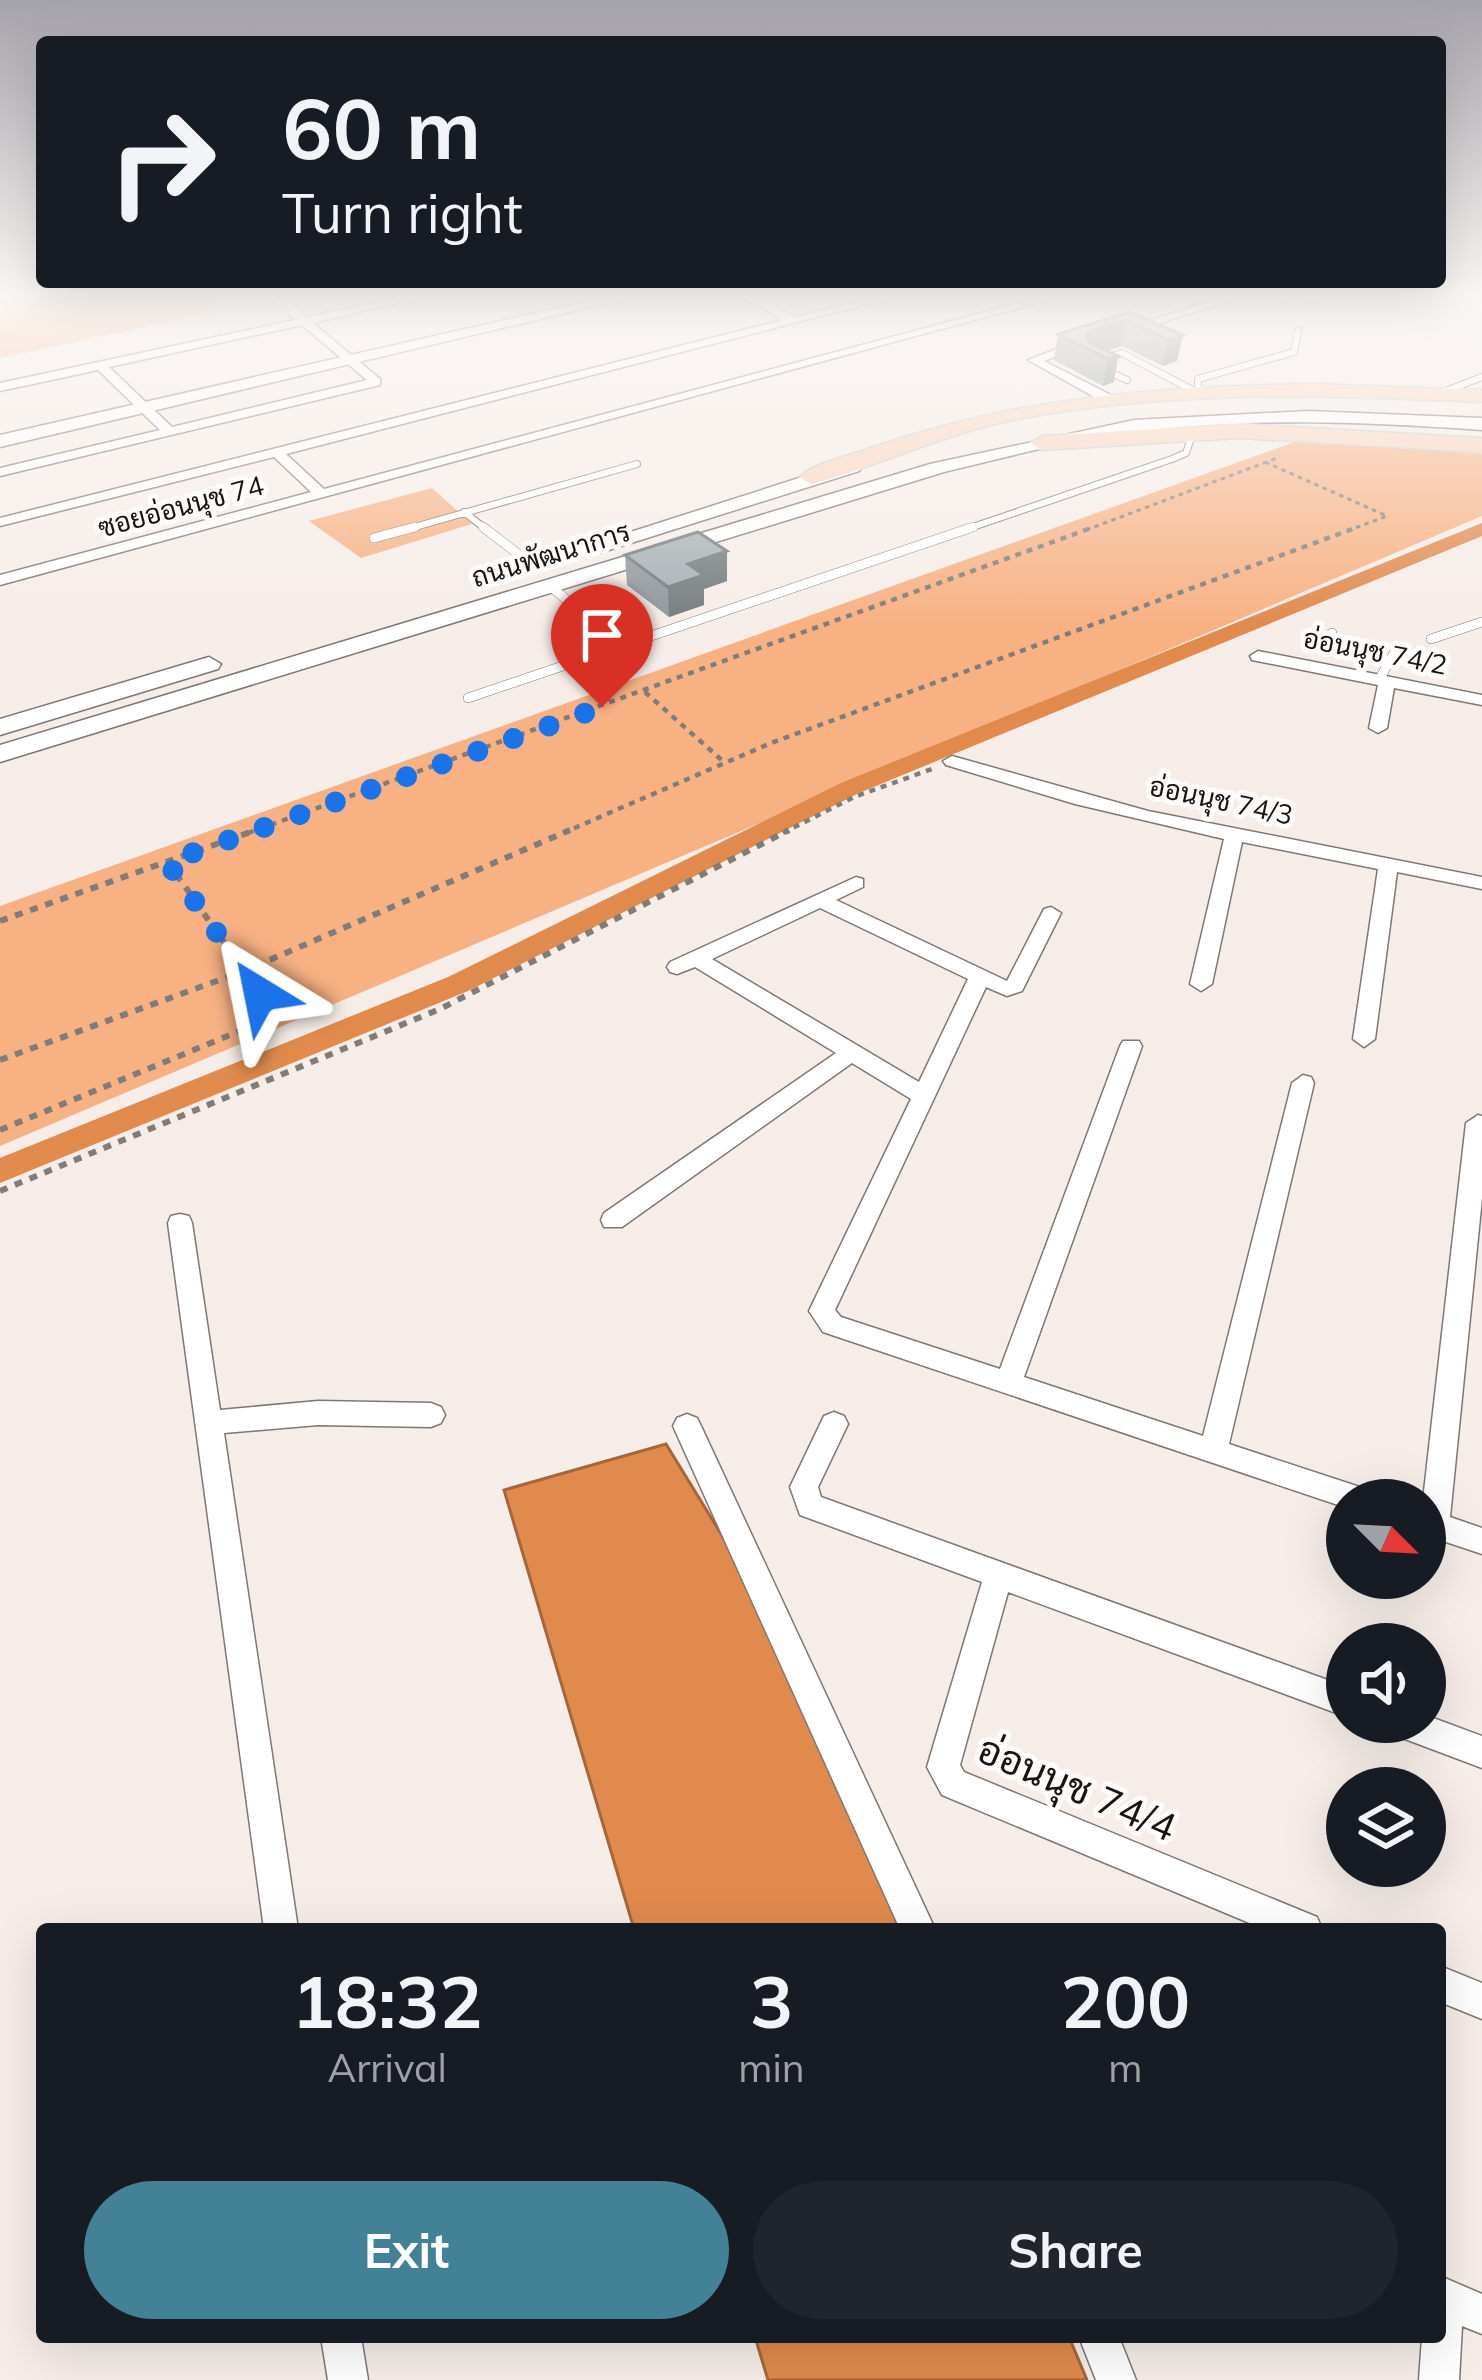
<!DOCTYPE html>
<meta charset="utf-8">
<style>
body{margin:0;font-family:Mulish,Sarabun,sans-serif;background:#20242c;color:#f1f3f6;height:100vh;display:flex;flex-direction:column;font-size:45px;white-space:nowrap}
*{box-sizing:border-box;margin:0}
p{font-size:39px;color:#9ea1a6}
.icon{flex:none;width:66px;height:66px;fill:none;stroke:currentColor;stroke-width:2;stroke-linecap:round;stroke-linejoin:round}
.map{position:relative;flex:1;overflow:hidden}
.panel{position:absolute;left:36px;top:1923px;width:1410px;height:420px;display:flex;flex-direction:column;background:#171b24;border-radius:12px;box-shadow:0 12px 48px #0002}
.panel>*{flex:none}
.banner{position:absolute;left:36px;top:36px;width:1410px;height:252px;border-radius:12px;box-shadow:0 12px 48px #0002;background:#171b24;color:#f1f3f6;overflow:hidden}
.needle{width:78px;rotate:114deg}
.fabs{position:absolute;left:1326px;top:1479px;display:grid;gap:24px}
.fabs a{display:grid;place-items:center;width:120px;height:120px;border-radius:50%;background:#171b24;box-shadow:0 12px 48px #0002;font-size:60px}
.pin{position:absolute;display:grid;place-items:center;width:102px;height:102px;color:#fff;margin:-123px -51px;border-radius:50% 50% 50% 0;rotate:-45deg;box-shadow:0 0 12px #0007}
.pin .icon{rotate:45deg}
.me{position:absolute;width:132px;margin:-66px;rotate:325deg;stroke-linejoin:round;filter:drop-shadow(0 0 9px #0008)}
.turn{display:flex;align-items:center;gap:42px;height:252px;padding:0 48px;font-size:54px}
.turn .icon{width:156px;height:156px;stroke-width:2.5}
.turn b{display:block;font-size:84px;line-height:102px}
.eta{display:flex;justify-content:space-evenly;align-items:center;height:204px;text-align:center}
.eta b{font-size:72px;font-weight:700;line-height:84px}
.action{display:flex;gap:24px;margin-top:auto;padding:24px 48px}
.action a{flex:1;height:138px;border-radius:72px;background:#438196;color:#fff;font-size:48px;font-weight:700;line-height:138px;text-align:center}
.action a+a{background:#20242c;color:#f1f3f6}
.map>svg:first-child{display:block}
</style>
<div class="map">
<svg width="1482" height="2380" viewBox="0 0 1482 2380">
<rect width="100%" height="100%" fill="#f6ede8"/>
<path fill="#f7b183" d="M 0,293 L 231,293 L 210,313 L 0,358 Z
M 1300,440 L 1482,454 L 1482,516 L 0,1146 L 0,906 Z
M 432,488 L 472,524 L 361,558 L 309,521 Z"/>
<path fill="#e08a4d" stroke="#a4673b" stroke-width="3" d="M 666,1444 L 769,1612 L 900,1929 L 634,1929 L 504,1490 Z
M 755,2337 L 1069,2337 L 1087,2380 L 768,2380 Z"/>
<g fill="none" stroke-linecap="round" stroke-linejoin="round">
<path fill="#e08a4d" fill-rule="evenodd" d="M 1482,523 L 1482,536 L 859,793 L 468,991 L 0,1183 L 0,1158 L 448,977 L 841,783 Z"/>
<g stroke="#7e7772" stroke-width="8">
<path id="service-far1" d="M 1291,301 L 1328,295
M 1103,359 L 1122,353 L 1198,393 L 1198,379 L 1294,352 L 1298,331
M 1100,368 L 1127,380
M 1438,394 L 1482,377
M 464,512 L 487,530
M 404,530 L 637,464
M 964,530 L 1172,459 L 1186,453 L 1193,432"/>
</g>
<g stroke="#7e7772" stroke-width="10">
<path id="service" d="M 483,527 L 535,567
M 374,538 L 415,527
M 550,586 L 620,644
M 1332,633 L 1323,642 L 1326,648 L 1390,661
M 1431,639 L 1482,622
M 1379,680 L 1397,648
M 468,698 L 973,527"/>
</g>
<g stroke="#7e7772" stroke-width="3">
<path id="minor" d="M 265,293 L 278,293 L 307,317 L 419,293 L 440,293 L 313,323 L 380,379 L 380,385 L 0,476 L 0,468 L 160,430 L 98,370 L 0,391 L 0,383 L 295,320 ZM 302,325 L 367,380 L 172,427 L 109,367 Z
M 736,293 L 750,293 L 795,317 L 891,293 L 910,293 L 286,454 L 324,489 L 1056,293 L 1074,293 L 0,585 L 0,575 L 311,492 L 274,457 L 0,526 L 0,518 L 783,320 Z
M 1238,293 L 1255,293 L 1129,333 L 1119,330 Z
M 1082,339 L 1092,342 L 1044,361 L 1115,397 L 1115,403 L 1105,403 L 1028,360 Z
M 1258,651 L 1482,695 L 1482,705 L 1394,688 L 1387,728 L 1378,733 L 1369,728 L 1378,685 L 1252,660 L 1250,656 Z
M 952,756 L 1148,811 L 1482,877 L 1482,889 L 1397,872 L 1375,1039 L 1364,1047 L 1353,1039 L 1378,869 L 1242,842 L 1212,984 L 1201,991 L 1190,984 L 1224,839 L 1075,804 L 946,765 L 943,761 Z
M 856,877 L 863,879 L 863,887 L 836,900 L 1007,981 L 1044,909 L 1051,907 L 1061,913 L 1022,991 L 1007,996 L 986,987 L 835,1310 L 841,1317 L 1000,1369 L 1120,1046 L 1123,1041 L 1139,1041 L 1142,1046 L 1024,1377 L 1203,1436 L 1292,1083 L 1303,1075 L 1311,1077 L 1314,1083 L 1229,1444 L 1372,1491 L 1376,1500 L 1347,1500 L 1347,1508 L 823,1332 L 809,1311 L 911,1099 L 852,1063 L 622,1227 L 604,1227 L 601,1220 L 604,1213 L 836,1053 L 695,967 L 677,974 L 670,972 L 667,967 L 670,962 ZM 820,908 L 968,979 L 919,1082 L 712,959 Z
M 1478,1115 L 1482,1116 L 1482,1198 L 1450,1517 L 1482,1528 L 1482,1554 L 1425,1535 L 1423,1500 L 1466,1123 Z
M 180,1214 L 189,1216 L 192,1223 L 220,1410 L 318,1401 L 431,1403 L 441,1407 L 445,1415 L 441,1423 L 431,1427 L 318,1425 L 224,1433 L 298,1929 L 264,1929 L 168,1223 L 171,1216 Z
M 834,1412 L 844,1416 L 848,1424 L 818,1487 L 821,1497 L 1347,1687 L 1347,1717 L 1008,1592 L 960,1765 L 964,1772 L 1317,1917 L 1322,1929 L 1264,1929 L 942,1795 L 927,1767 L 982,1582 L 800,1515 L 790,1487 L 824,1416 Z
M 687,1414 L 697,1418 L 701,1426 L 935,1929 L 900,1929 L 673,1426 L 677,1418 Z
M 1425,1715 L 1482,1736 L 1482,1768 L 1389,1733 L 1384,1722 L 1425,1722 Z
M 1440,1966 L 1482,1983 L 1482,2019 L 1440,2002 Z
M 1440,2276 L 1482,2294 L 1482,2334 L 1462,2326 L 1459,2380 L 1419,2380 L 1422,2337 L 1440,2337 Z
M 321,2337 L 361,2337 L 368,2380 L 328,2380 Z
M 1079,2337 L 1119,2337 L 1136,2380 L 1096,2380 Z"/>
</g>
<g stroke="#7e7772" stroke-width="3">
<path id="tertiary" d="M 623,293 L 650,293 L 0,447 L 0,435 Z"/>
</g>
<g stroke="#7e7772" stroke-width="3">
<path id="secondary" d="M 1308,411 L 1482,418 L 1482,430 C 1366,422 1249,417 1133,432 C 1069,440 1007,457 944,472 L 0,762 L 0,745 L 930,464 L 1134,420 Z
M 852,461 L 862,467 L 859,471 L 609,550 L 601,552 L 590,545 Z
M 209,657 L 221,664 L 218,669 L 0,735 L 0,719 Z"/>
</g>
<g stroke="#cccbcb" stroke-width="3">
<path id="primary" d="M 1316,384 L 1482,390 L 1482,402 C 1326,395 1167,390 1013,420 C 943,434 879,466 811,484 L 800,477 C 816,462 846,457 868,449 C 1014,398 1162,385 1316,384 Z
M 1239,424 L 1482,438 L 1482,452 L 1239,438 L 1042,450 L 1031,443 L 1042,436 Z"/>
</g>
<path stroke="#827c79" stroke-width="3" stroke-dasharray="4.5 4.5" stroke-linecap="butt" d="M 1265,462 L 1387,516 L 1350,530
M 1086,530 L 1280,457"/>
<path stroke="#827c79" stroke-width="4.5" stroke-dasharray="6 6" stroke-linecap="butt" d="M 645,692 L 725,763
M 248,833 L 1094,527
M 563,833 L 771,743 L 1358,527
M 783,833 L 854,797 L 932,769"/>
<path stroke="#827c79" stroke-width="6" stroke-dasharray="8 8" stroke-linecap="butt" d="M 0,921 L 256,830
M 0,1060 L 244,971 L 570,830
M 0,1130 L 276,1016 L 167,861
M 0,1191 L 440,1009 L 789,830"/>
<use href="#service-far1" stroke="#fff" stroke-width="6"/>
<use href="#service" stroke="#fff" stroke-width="9"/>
<use href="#minor" fill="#fff" fill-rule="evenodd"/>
<use href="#tertiary" fill="#fff" fill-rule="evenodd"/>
<use href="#secondary" fill="#fff" fill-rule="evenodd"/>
<use href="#primary" fill="#fad4bb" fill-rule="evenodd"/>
</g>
<path fill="#90989c" d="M 1130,312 L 1183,335 L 1177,361 L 1163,366 L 1122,346 L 1107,350 L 1118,356 L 1114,382 L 1103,386 L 1054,360 L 1058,334 Z
M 625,555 L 727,581 L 704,589 L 704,605 L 669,617 L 627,585 Z"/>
<path fill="#757c7f" d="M 1126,320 L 1122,346 L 1097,354 L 1085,347 L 1087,332 Z
M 1183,335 L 1177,361 L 1163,366 L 1168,340 Z
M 1118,356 L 1114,382 L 1103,386 L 1108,359 Z
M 727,551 L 727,581 L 704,589 L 704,605 L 669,617 L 668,587 L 688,564 Z"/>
<path fill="#a7b1b5" stroke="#757c7f" stroke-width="3" d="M 1130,312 L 1183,335 L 1168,340 L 1126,320 L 1087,332 L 1088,342 L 1118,356 L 1108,359 L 1058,334 Z
M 698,532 L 727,551 L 688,564 L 704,575 L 668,587 L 625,555 Z"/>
<linearGradient id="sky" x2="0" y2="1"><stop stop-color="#a5a3aa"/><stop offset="0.47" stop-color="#fbf7f5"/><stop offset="1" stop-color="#fbf7f5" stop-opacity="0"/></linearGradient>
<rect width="1482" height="626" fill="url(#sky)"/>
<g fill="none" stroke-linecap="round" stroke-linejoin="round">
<path stroke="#1a73e8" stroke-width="21" stroke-dasharray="0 37.8" d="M 260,994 L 167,862 L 602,707"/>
</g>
<g text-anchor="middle" stroke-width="10" stroke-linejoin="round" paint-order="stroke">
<g font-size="27" fill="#171412" stroke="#fefcfb">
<text transform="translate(181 507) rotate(-15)" y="9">ซอยอ่อนนุช 74</text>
<text transform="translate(551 555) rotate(-17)" y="9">ถนนพัฒนาการ</text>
<text transform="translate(1375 652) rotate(11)" y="9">อ่อนนุช 74/2</text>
<text transform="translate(1221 801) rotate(12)" y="9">อ่อนนุช 74/3</text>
</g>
<g font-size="39" fill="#171412" stroke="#fefcfb">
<text transform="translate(1077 1788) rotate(23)" y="14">อ่อนนุช 74/4</text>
</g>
</g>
</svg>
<div class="fabs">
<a><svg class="needle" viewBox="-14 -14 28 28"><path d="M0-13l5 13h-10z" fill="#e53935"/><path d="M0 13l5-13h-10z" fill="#9ea1a6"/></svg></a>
<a><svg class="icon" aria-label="sound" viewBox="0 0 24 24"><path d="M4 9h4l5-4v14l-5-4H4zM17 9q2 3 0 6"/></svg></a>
<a><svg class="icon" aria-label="layers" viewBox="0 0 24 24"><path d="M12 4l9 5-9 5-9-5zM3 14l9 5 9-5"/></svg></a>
</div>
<div class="pin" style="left:602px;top:707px;background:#d93025"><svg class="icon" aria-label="arrive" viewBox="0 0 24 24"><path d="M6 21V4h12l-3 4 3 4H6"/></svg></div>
<svg class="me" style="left:260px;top:994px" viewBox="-20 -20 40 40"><path d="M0-17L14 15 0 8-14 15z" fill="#1a73e8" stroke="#fff" stroke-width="4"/></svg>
<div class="banner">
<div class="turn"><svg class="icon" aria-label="right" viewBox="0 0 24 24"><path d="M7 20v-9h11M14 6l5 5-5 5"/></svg><div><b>60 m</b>Turn right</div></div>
</div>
<section class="panel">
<div class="eta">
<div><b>18:32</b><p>Arrival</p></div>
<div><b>3</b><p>min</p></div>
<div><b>200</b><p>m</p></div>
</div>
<div class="action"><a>Exit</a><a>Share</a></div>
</section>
</div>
